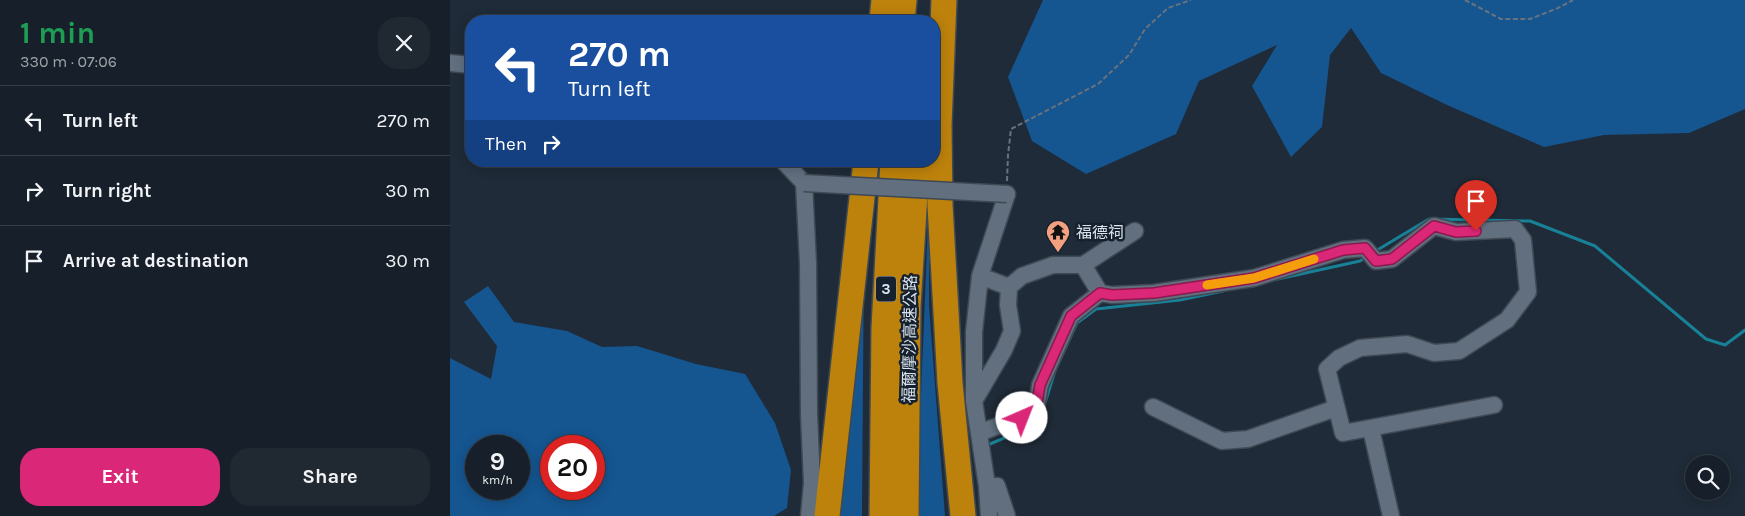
<!DOCTYPE html>
<meta charset="utf-8">
<style>
body{margin:0;font-family:Karla,"Noto Sans TC",sans-serif;background:#202832;color:#f1f3f6;height:100vh;display:flex;flex-direction:column;font-size:19px;white-space:nowrap}
*{box-sizing:border-box;margin:0}
p{font-size:16px;color:#9ea3a8}
.icon{flex:none;width:28px;height:28px;fill:none;stroke:currentColor;stroke-width:2;stroke-linecap:round;stroke-linejoin:round}
.map{position:relative;flex:1;overflow:hidden}
.panel{display:flex;flex-direction:column;background:#17202a;width:450px}
.panel>*{flex:none}
.top-card{position:absolute;left:15px;top:15px;width:475px;height:152px;border-radius:20px;box-shadow:0 2px 12px #0003,0 0 0 1px #363e47;background:#1a4fa0;color:#fff;overflow:hidden}
.buttons{position:absolute;left:1235px;top:455px;display:grid;gap:10px}
.buttons a{display:grid;place-items:center;width:45px;height:45px;border-radius:50%;background:#17202a;box-shadow:0 2px 12px #0003,0 0 0 1px #363e47;font-size:25px}
.speed{position:absolute;left:15px;top:435px;display:flex;gap:10px;font-size:25px;font-weight:700;text-align:center}
.speed>*{display:grid;place-content:center;width:65px;height:65px;border-radius:50%;background:#17202a;box-shadow:0 2px 12px #0003,0 0 0 1px #363e47;line-height:1}
.speed small{font-size:12px;font-weight:400}
.speed .limit{border:8px solid #d22;background:#fff;color:#111}
.pin{position:absolute;display:grid;place-items:center;width:42px;height:42px;color:#fff;margin:-51px -21px;border-radius:50% 50% 50% 0;rotate:-45deg;box-shadow:0 0 5px #0007}
.pin .icon{rotate:45deg}
.me{position:absolute;width:55px;margin:-28px;rotate:44deg;stroke-linejoin:round;filter:drop-shadow(0 0 4px #0008)}
.turn{display:flex;align-items:center;gap:18px;height:105px;padding:0 20px;font-size:22px}
.turn .icon{width:65px;height:65px;stroke-width:2.5}
.turn b{display:block;font-size:35px;line-height:42px}
.then{display:flex;align-items:center;height:48px;padding:0 20px;background:#0003;gap:10px;font-size:19px}
.round{display:grid;place-items:center;flex:none;width:52px;height:52px;border-radius:20px;background:#202832}
.head{display:flex;align-items:center;justify-content:space-between;height:85px;padding:0 20px}
h1{font-size:30px;font-weight:700;line-height:38px;color:#1e9e55}
.button{display:flex;gap:10px;margin-top:auto;padding:10px 20px}
.button a{flex:1;height:58px;border-radius:20px;background:#db2777;color:#fff;font-size:20px;font-weight:700;line-height:58px;text-align:center}
.button a+a{background:#202832;color:#f1f3f6}
ul{padding:0;list-style:none}
li{display:flex;align-items:center;gap:15px;height:70px;padding:0 20px;border-top:1px solid #363e47}
li div{flex:1}
li b{display:block;font-size:19px}
li em{font-style:normal}
main{display:flex;flex:1;min-height:0}
.map>svg:first-child{display:block}
</style>
<main>
<section class="panel">
<div class="head"><div><h1>1 min</h1><p>330 m · 07:06</p></div><a class="round"><svg class="icon" aria-label="close" viewBox="0 0 24 24"><path d="M6 6l12 12M18 6L6 18"/></svg></a></div>
<ul>
<li><svg class="icon" aria-label="left" viewBox="0 0 24 24"><path d="M17 20v-9H6M10 6l-5 5 5 5"/></svg><div><b>Turn left</b></div><em>270 m</em></li>
<li><svg class="icon" aria-label="right" viewBox="0 0 24 24"><path d="M7 20v-9h11M14 6l5 5-5 5"/></svg><div><b>Turn right</b></div><em>30 m</em></li>
<li><svg class="icon" aria-label="arrive" viewBox="0 0 24 24"><path d="M6 21V4h12l-3 4 3 4H6"/></svg><div><b>Arrive at destination</b></div><em>30 m</em></li>
</ul>
<div class="button"><a>Exit</a><a>Share</a></div>
</section>
<div class="map">
<svg width="1295" height="516" viewBox="0 0 1295 516">
<rect width="100%" height="100%" fill="#1f2b38"/>
<path fill="#155590" fill-rule="evenodd" d="M 593,0 L 1295,0 L 1295,109 L 1239,133 L 1154,135 L 1094,147 L 997,105 L 931,73 L 901,28 L 880,55 L 872,127 L 841,157 L 802,86 L 827,45 L 749,81 L 726,134 L 636,174 L 582,141 L 558,77 Z
M 479,198 L 479,306 L 495,516 L 469,516 L 470,419 Z
M 414,252 L 412,516 L 386,516 Z
M 38,286 L 64,322 L 117,331 L 152,347 L 187,346 L 246,364 L 295,374 L 325,423 L 341,470 L 337,508 L 324,516 L 0,516 L 0,358 L 41,379 L 47,346 L 14,302 ZM 69,446 L 69,489 L 26,489 L 26,446 ZM 101,446 L 144,446 L 144,489 L 101,489 Z"/>
<g fill="none" stroke-linecap="round" stroke-linejoin="round">
<path stroke="#188197" stroke-width="3" d="M 924,252 L 979,219 L 1080,221 L 1145,246 L 1256,339 L 1275,345 L 1295,330
M 828,279 L 910,261 L 916,257
M 595,403 L 605,371 L 627,323 L 646,309 L 730,300 L 773,291
M 540,444 L 585,425 L 593,409"/>
<g stroke="#3f4954" stroke-width="19">
<path id="minor" d="M 0,63 L 21,65
M 333,161 L 354,183 L 358,263 L 359,414 L 362,483 L 359,516
M 633,265 L 685,231
M 530,276 L 559,287
M 524,401 L 554,350 L 562,331 L 558,305 L 559,287 L 572,276 L 603,265 L 633,265 L 650,293
M 703,407 L 772,441 L 798,439 L 886,408
M 921,429 L 941,516
M 529,433 L 582,413 L 587,403 L 590,385 L 621,316 L 650,293 L 662,295 L 704,293 L 804,278 L 893,250 L 915,248 L 926,261 L 942,259 L 984,226 L 1006,232 L 1065,229 L 1073,240 L 1078,292 L 1057,320 L 1009,351 L 984,353 L 957,344 L 910,348 L 889,358 L 877,369 L 893,433 L 1044,405
M 537,486 L 547,486 L 557,516
M 539,516 L 537,486 L 524,401 L 524,332 L 530,276 L 557,194"/>
</g>
<g stroke="#3f4954" stroke-width="28">
<path id="highway" d="M 494,0 L 489,125 L 490,205 L 500,383 L 513,516
M 432,21 L 434,0
M 452,21 L 454,0
M 377,516 L 416,161
M 432,516 L 434,328 L 443,161
M 456,516 L 458,307 L 467,161"/>
</g>
<path stroke="#68737e" stroke-width="2" stroke-dasharray="5 2.5" stroke-linecap="butt" d="M 1015,0 L 1051,19 L 1080,19 L 1108,8 L 1123,0
M 557,181 L 558,155 L 561,129 L 648,84 L 679,55 L 695,29 L 718,8 L 741,0"/>
<use href="#minor" stroke="#616f7f" stroke-width="16"/>
<use href="#highway" stroke="#bd820c" stroke-width="25"/>
<g stroke="#3f4954" stroke-width="19" stroke-linecap="butt">
<path id="minor-bridge" d="M 354,183 L 557,194"/>
</g>
<use href="#minor-bridge" stroke="#616f7f" stroke-width="16"/>
</g>
<g fill="none" stroke-linecap="round" stroke-linejoin="round">
<g stroke="#8e194d" stroke-width="12">
<path id="route" d="M 572,418 L 582,414 L 587,403 L 590,385 L 621,316 L 650,293 L 662,295 L 704,293 L 804,278 L 893,250 L 915,248 L 926,261 L 942,259 L 984,226 L 1006,232 L 1026,231"/>
</g>
<use href="#route" stroke="#db2777" stroke-width="9"/>
<path stroke="#f59e0b" stroke-width="9" d="M 757,285 L 804,278 L 864,259"/>
</g>
<defs>
<g id="temple-pin" transform="scale(1.25)"><path d="M0 17L-7.5 6A9.5 9.5 0 1 1 7.5 6Z" fill="#f2a07f" stroke="#15212e"/><path d="M0-6L5-2H3V0L6.5 2.5H4V6H1.5V3h-3V6H-4V2.5H-6.5L-3 0V-2H-5Z" fill="#111"/></g>
</defs>
<g fill-rule="evenodd">
<use href="#temple-pin" x="608" y="232"/>
</g>
<g text-anchor="middle" stroke-width="5" stroke-linejoin="round" paint-order="stroke">
<rect fill="#15212e" stroke="#a0a9b3" stroke-width="1" x="426" y="276.5" width="20" height="25" rx="4"/>
<g font-size="15" font-weight="bold" fill="#dbe3ec">
<text x="436" y="294">3</text>
</g>
<g font-size="16" fill="#dbe3ec" stroke="#15212e" text-anchor="start">
<text x="626" y="238">福德祠</text>
</g>
<g font-size="16" fill="#dbe3ec" stroke="#15212e">
<text transform="translate(459 339) rotate(-89)" y="6">福爾摩沙高速公路</text>
</g>
</g>
</svg>
<div class="buttons">
<a><svg class="icon" aria-label="search" viewBox="0 0 24 24"><circle cx="10" cy="10" r="6"/><path d="M15 15l6 6"/></svg></a>
</div>
<div class="speed"><div>9<small>km/h</small></div><div class="limit">20</div></div>
<div class="pin" style="left:1026px;top:231px;background:#d93025"><svg class="icon" aria-label="arrive" viewBox="0 0 24 24"><path d="M6 21V4h12l-3 4 3 4H6"/></svg></div>
<svg class="me" style="left:572px;top:418px" viewBox="-20 -20 40 40"><circle r="19" fill="#fff"/><path d="M0-13L10 11 0 6-10 11z" fill="#db2777"/></svg>
<div class="top-card">
<div class="turn"><svg class="icon" aria-label="left" viewBox="0 0 24 24"><path d="M17 20v-9H6M10 6l-5 5 5 5"/></svg><div><b>270 m</b>Turn left</div></div>
<div class="then">Then<svg class="icon" aria-label="right" viewBox="0 0 24 24"><path d="M7 20v-9h11M14 6l5 5-5 5"/></svg></div>
</div>
</div>
</main>
